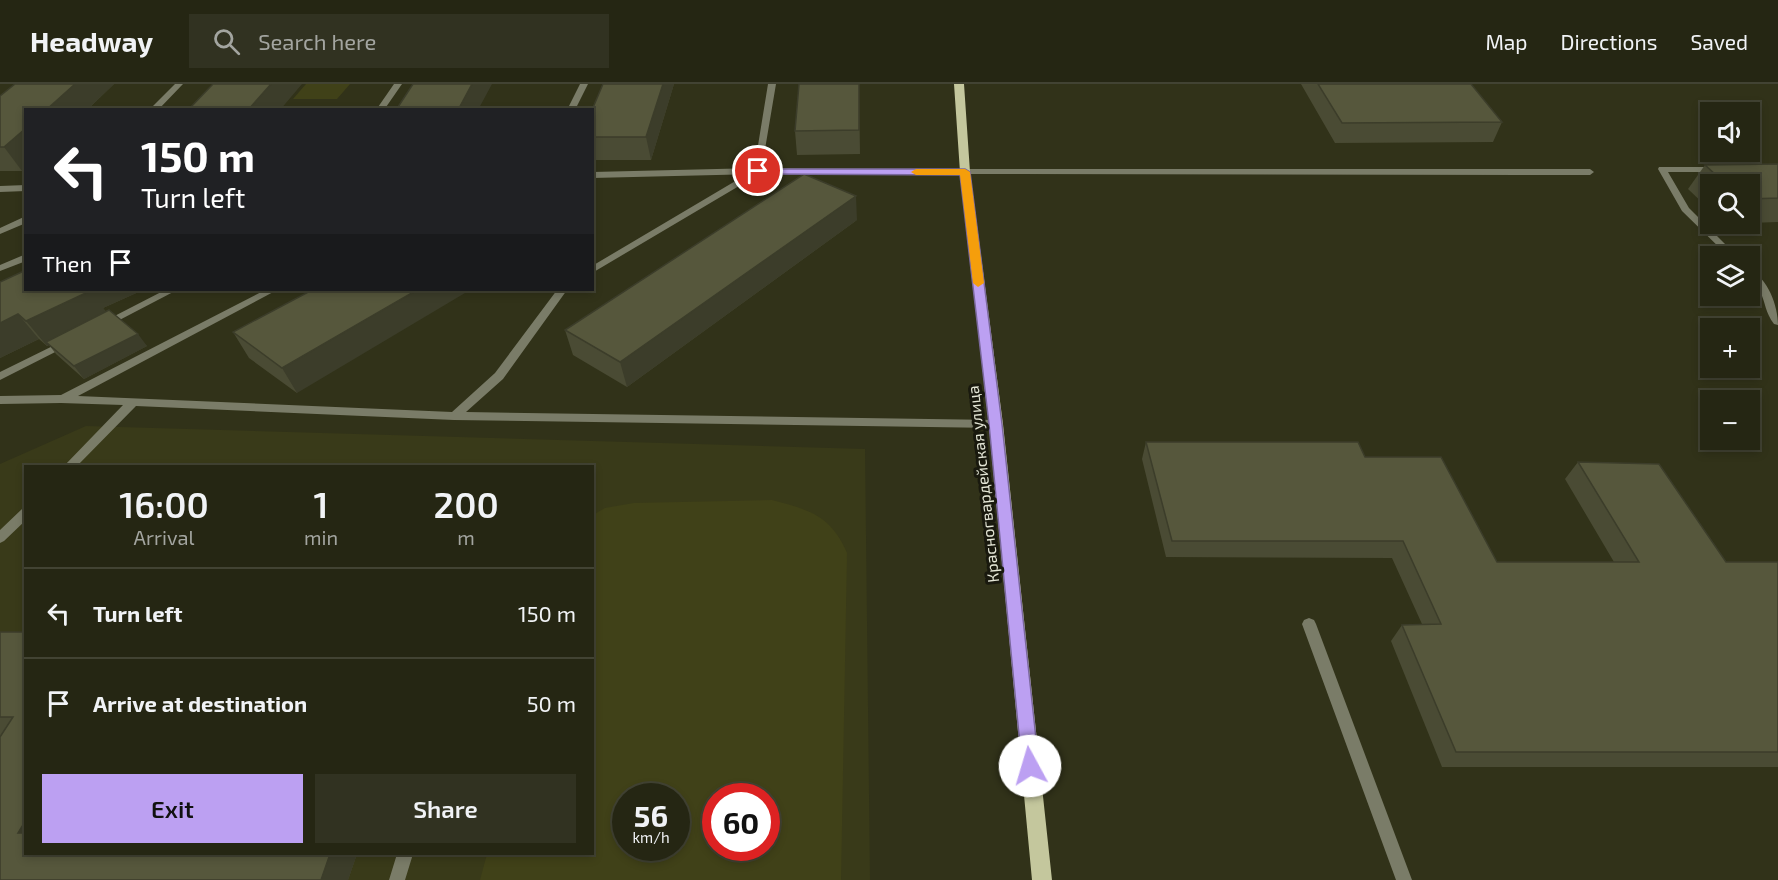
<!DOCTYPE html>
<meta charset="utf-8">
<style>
body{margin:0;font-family:"Exo 2",sans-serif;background:#313221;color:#f1f3f6;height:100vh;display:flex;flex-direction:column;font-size:22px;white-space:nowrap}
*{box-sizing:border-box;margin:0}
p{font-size:20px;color:#a3a5a0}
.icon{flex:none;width:33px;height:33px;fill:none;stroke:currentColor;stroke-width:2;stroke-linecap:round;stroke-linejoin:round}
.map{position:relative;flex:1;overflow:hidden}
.sheet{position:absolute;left:24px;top:381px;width:570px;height:390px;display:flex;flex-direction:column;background:#252613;border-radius:0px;box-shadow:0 3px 9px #0003,0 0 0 2px #424333}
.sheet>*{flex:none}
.top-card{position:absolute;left:24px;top:24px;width:570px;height:183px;border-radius:0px;box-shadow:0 3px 9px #0003,0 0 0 2px #424333;background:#202124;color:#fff;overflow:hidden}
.fabs{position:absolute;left:1700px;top:18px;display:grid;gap:12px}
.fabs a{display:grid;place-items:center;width:60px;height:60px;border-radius:0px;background:#252613;box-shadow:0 3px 9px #0003,0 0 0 2px #424333;font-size:30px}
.speed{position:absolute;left:612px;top:699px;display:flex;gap:12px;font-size:30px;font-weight:700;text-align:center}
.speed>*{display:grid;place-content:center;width:78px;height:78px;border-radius:50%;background:#252613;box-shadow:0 3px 9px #0003,0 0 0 2px #424333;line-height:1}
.speed small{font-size:15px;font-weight:400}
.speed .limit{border:9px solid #d22;background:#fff;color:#111}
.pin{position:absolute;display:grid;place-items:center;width:51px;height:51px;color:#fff;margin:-26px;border:3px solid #fff;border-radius:50%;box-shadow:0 2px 6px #0007}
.me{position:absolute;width:66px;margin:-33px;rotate:354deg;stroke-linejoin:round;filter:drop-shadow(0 0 4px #0008)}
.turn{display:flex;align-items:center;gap:21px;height:126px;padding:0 18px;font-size:27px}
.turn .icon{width:78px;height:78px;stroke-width:2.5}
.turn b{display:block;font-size:42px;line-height:51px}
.then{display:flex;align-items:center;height:57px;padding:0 18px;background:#0003;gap:12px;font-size:22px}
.eta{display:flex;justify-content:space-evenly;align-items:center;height:102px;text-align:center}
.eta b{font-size:36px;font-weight:600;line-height:42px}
.cta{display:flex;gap:12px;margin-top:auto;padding:12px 18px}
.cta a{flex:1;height:69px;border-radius:0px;background:#bca0f2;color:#111;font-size:24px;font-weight:600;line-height:69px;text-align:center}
.cta a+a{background:#313221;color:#f1f3f6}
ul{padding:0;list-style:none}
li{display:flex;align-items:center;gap:18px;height:90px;padding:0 18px;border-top:2px solid #424333}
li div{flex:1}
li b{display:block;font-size:22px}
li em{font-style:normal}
header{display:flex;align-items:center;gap:36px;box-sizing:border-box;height:84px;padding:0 30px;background:#252613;border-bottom:2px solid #424333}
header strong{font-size:28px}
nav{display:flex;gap:33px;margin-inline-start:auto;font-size:21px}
.search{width:420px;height:54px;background:#313221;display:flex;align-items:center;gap:15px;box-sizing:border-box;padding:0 21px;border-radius:0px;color:#a3a5a0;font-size:22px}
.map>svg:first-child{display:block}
</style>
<header>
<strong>Headway</strong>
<div class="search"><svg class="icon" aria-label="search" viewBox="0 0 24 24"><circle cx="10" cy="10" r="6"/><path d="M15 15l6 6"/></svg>Search here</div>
<nav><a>Map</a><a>Directions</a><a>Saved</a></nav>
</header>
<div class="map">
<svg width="1778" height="796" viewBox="0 0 1778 796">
<rect width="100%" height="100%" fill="#313219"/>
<path fill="#393a19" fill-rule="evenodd" d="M 86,342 L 865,365 L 870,796 L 0,796 L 0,380 ZM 26,382 L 592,382 L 592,770 L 26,770 ZM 626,712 L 676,712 L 676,764 L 626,764 ZM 716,712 L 766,712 L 766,764 L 716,764 Z"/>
<path fill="#404118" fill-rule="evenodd" d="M 306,0 L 350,0 L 337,15 L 293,15 Z
M 772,416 C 809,426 831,431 847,469 L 841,796 L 480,796 L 487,770 L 592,770 L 593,431 L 605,424 L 634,419 ZM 626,712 L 676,712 L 676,764 L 626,764 ZM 716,712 L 766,712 L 766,764 L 716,764 Z"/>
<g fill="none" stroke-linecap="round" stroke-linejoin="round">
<path fill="#7a7c68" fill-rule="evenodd" d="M 175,0 L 183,0 L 158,26 L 149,26 Z
M 394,0 L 402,0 L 384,26 L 376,26 Z
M 580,0 L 588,0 L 575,26 L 567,26 Z
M 768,0 L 776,0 L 761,89 L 592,189 L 592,182 L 754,86 Z
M 1659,83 L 1721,83 L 1722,85 L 1718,88 L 1668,88 L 1689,124 L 1737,172 L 1728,172 L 1682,127 L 1658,85 Z
M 965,85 L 1590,85 L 1594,88 L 1590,91 L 962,90 L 962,86 Z
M 26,132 L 26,139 L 0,150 L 0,144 Z
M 26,170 L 26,177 L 0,187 L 0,181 Z
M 1749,185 C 1768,194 1778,222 1778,241 L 1774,240 C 1765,228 1766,220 1760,207 C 1755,198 1749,196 1749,185 Z
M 165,206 L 177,206 L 108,242 L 100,242 L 99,240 Z
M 265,206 L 277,206 L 78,312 L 452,328 L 495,289 L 557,206 L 567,206 L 503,295 L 466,328 L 996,336 L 1002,340 L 996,344 L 454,336 L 136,322 L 77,382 L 64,382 L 123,321 L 61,319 L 0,320 L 0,312 L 61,311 Z
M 67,255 L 72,258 L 71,260 L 0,296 L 0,288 Z
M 26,423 L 26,436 L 4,457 L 0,459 L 0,446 L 22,425 Z
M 1309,534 L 1314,536 L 1316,540 L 1412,796 L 1396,796 L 1302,540 L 1304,536 Z
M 397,770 L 413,770 L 405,796 L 389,796 Z"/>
<path fill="#7a7c68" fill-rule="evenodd" d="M 758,84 L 965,85 L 969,88 L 965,91 L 758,90 L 592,94 L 592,88 Z
M 26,101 L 26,107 L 0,108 L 0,102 Z"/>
<path fill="#c4c79d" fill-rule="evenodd" d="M 954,0 L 964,0 L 970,88 L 1003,340 L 1052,796 L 1032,796 L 989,340 L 960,88 Z"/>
</g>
<path fill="#4a4b34" d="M 15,0 L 114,0 L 87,26 L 26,26 L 26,83 L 22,87 L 0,87 L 0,12 Z
M 603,0 L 674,0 L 651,76 L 592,76 L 592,26 Z
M 859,0 L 860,70 L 797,71 L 795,47 Z
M 1301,0 L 1471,0 L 1502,38 L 1493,58 L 1335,59 Z
M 1778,80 L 1778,138 L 1749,139 L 1749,100 L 1710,100 L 1710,126 L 1688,105 L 1705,81 Z
M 857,136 L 627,303 L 573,271 L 565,246 Z
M 0,198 L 26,206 L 143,206 L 103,224 L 106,228 L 147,262 L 84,295 L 56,270 L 49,261 L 47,262 L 39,255 L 0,274 Z
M 312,206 L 297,309 L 249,274 L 233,248 Z
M 1146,358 L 1365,373 L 1497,478 L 1614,478 L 1565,395 L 1578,378 L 1726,478 L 1778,478 L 1778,683 L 1442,683 L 1391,557 L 1402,541 L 1422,540 L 1392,474 L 1166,473 L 1142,375 Z
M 0,548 L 26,548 L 26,770 L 357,770 L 348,796 L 0,796 Z"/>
<path fill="#3c3d2a" d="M 75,0 L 114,0 L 87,26 L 46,26 Z
M 271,0 L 302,0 L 280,26 L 248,26 Z
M 472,0 L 492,0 L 478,26 L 458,26 Z
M 663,0 L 674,0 L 651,76 L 646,53 Z
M 26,44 L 26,83 L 22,87 L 4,63 Z
M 856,112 L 857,136 L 627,303 L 620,278 Z
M 86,206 L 143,206 L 103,224 L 109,231 L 46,258 L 49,261 L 47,262 L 26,237 Z
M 417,206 L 470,206 L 297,309 L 282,284 Z
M 18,230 L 39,255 L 0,274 L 0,239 Z
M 138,250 L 147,262 L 84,295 L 74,282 Z
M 26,736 L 26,753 L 18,749 Z
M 330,770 L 357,770 L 348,796 L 321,796 Z"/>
<path fill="#56573c" stroke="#3c3d2a" stroke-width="1.5" d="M 15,0 L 75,0 L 46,26 L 26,26 L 26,44 L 4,63 L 0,63 L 0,12 Z
M 213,0 L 271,0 L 248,26 L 188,26 Z
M 413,0 L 472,0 L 458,26 L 396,26 Z
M 603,0 L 663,0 L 646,53 L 592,53 L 592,26 Z
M 799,0 L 859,0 L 859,46 L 795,47 Z
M 1318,0 L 1471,0 L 1502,38 L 1342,39 Z
M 1778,80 L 1778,114 L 1749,115 L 1749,100 L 1726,100 L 1705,81 Z
M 804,90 L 856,112 L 620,278 L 565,246 Z
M 26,186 L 26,206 L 89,206 L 90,207 L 26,237 L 18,230 L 0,239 L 0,198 Z
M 312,206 L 417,206 L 282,284 L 233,248 Z
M 109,226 L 138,250 L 74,282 L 46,258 Z
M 1146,358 L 1358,358 L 1365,373 L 1441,373 L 1497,478 L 1639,478 L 1578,378 L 1659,380 L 1726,478 L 1778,478 L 1778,668 L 1456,668 L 1402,541 L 1441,540 L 1403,457 L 1172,457 Z
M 0,548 L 26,548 L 26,736 L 18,749 L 26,749 L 26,770 L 330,770 L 321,796 L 0,796 L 0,653 L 13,633 L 0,633 Z"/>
<path fill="#bca0f2" stroke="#7a689d" stroke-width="1.5" d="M 755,85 L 965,85 L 970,88 L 1002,340 L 1039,682 L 1036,688 L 1030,690 L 1024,688 L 1022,682 L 989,340 L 960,91 L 758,90 L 755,89 Z"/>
<path fill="#f59e0b" d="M 965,85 L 970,88 L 984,199 L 978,203 L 973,199 L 960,91 L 916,91 L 911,88 L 916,85 Z"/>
<g text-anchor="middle" stroke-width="6" stroke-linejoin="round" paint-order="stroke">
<g font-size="16" fill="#e4e6d6" stroke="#19190e">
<text transform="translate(983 400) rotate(-96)" y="6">Красногвардейская улица</text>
</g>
</g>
</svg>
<div class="fabs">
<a><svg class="icon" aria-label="sound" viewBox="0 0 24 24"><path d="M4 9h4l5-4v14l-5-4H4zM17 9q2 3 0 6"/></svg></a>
<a><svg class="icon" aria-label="search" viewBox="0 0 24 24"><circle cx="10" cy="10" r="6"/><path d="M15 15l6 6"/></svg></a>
<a><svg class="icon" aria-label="layers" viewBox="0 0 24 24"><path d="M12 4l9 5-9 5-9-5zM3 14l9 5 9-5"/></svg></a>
<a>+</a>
<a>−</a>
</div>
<div class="speed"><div>56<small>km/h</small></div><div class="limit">60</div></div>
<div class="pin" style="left:758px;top:87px;background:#d93025"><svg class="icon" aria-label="arrive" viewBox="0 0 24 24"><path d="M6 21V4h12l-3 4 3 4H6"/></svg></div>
<svg class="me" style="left:1030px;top:682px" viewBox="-20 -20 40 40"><circle r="19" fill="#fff"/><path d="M0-13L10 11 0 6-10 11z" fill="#bca0f2"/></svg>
<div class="top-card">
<div class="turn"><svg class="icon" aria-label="left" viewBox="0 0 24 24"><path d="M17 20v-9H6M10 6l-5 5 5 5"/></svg><div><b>150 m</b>Turn left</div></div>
<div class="then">Then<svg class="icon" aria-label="arrive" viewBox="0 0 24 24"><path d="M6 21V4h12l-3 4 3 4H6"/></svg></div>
</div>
<section class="sheet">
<div class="eta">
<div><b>16:00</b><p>Arrival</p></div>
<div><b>1</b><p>min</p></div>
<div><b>200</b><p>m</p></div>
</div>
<ul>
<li><svg class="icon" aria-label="left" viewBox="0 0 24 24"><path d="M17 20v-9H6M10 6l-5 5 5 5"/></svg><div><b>Turn left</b></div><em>150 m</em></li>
<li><svg class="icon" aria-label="arrive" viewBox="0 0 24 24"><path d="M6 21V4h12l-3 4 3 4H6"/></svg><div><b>Arrive at destination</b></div><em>50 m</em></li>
</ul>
<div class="cta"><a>Exit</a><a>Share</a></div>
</section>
</div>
